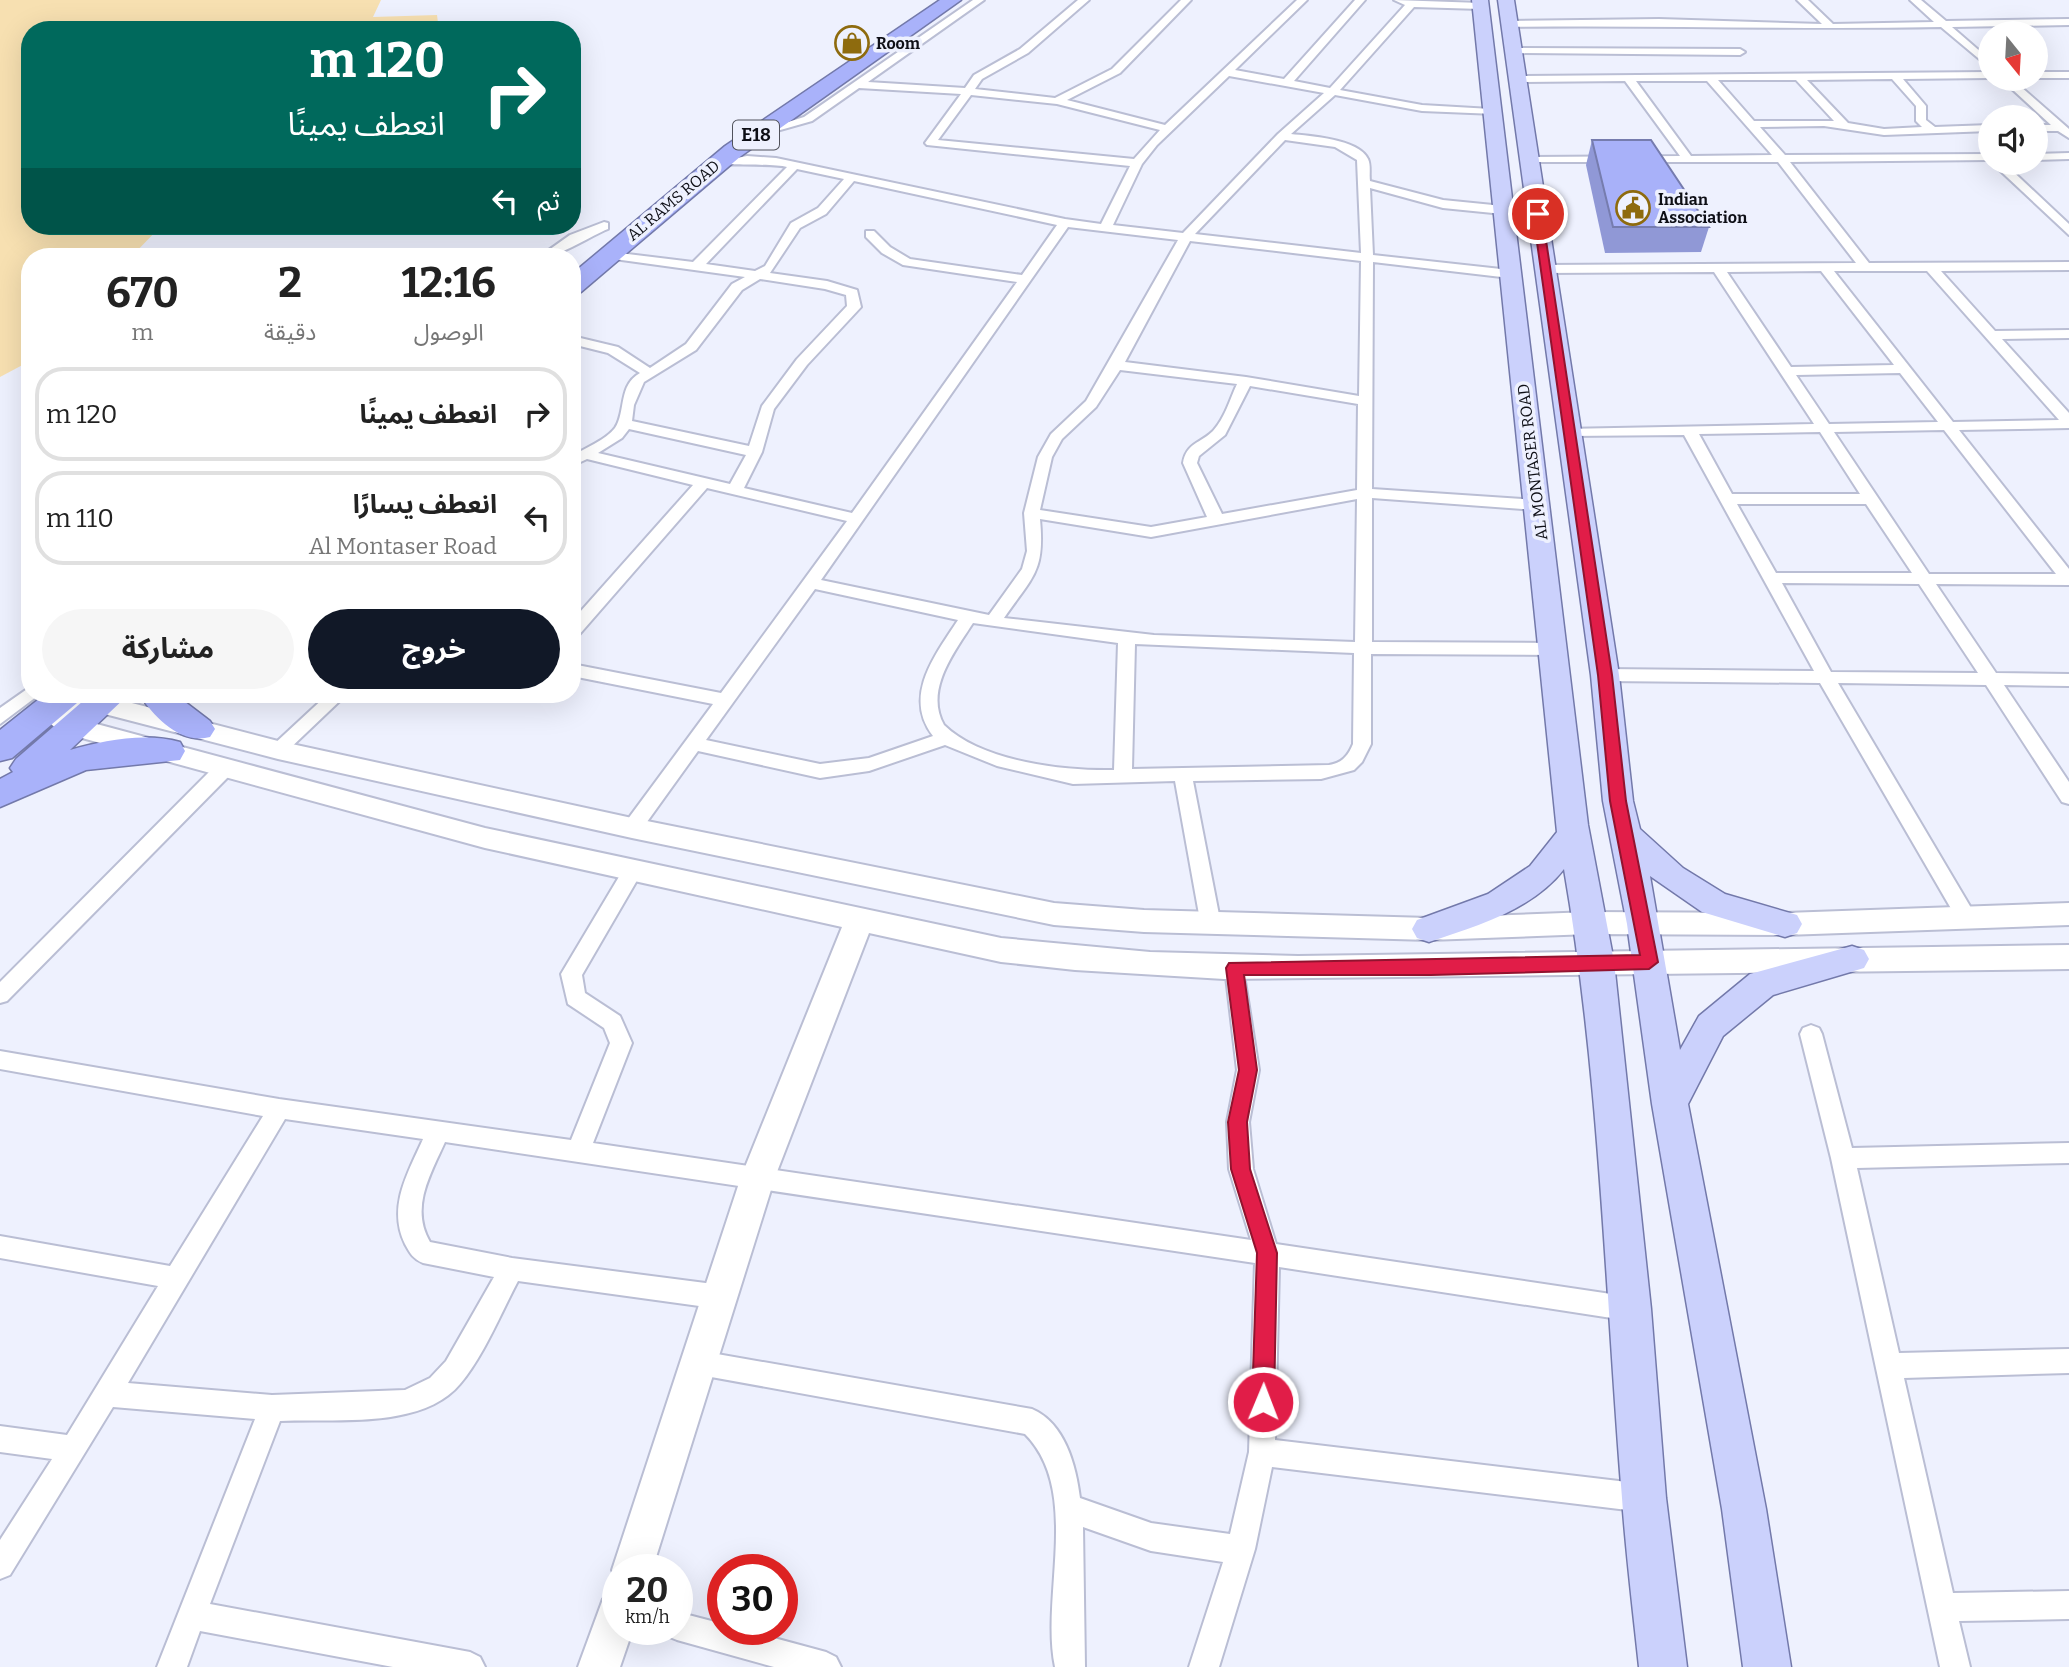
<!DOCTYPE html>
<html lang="ar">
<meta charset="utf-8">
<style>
body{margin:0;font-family:Bitter,"Noto Sans Arabic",serif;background:#f6f6f6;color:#222;direction:rtl;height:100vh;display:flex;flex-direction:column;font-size:26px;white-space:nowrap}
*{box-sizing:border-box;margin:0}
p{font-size:23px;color:#767676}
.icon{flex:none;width:38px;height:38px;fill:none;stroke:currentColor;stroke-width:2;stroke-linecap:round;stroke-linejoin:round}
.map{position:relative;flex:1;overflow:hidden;direction:ltr}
.details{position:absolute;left:21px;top:248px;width:560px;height:455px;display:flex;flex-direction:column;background:#fff;border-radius:28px;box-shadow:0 7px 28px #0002;direction:rtl}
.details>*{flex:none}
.hud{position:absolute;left:21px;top:21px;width:560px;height:214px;border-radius:28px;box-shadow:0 7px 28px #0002;direction:rtl;background:#00695c;color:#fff;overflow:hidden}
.needle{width:46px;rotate:162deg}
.fabs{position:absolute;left:1978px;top:21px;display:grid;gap:14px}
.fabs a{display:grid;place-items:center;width:70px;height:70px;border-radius:50%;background:#fff;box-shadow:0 7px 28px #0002;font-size:35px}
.speed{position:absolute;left:602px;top:1554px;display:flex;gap:14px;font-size:35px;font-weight:700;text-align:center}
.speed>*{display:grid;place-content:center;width:91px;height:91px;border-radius:50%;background:#fff;box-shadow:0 7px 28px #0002;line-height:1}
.speed small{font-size:18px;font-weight:400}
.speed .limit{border:10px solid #d22;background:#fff;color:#111}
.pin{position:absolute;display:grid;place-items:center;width:60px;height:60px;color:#fff;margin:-30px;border:4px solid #fff;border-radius:50%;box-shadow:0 2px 7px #0007}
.me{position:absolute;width:77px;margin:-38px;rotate:1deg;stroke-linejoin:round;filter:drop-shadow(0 0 5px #0008)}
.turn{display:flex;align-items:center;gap:24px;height:147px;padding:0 21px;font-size:32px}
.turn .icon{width:91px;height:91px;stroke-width:2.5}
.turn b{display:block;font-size:49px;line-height:60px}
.then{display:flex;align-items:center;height:66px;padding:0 21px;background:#0003;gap:14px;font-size:26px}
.eta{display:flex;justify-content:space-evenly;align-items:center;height:119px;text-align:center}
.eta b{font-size:42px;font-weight:700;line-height:49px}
.action{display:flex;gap:14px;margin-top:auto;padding:14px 21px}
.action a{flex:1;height:80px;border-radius:42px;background:#111827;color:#fff;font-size:28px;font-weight:700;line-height:80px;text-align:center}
.action a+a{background:#f6f6f6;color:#222}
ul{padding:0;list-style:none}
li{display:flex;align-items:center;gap:21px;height:94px;margin:0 14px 10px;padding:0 7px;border:4px solid #e0e0e0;border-radius:28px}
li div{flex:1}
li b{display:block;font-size:26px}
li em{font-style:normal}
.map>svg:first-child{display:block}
</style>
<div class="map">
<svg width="2069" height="1667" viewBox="0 0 2069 1667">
<rect width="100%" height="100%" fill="#eef1fe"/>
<path fill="#f7e0b1" d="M 0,0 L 381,0 L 373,17 L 437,15 L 438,23 L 396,30 L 30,30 L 30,226 L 161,226 L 131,257 L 30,257 L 30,361 L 0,377 Z"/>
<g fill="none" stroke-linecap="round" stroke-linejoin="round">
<g stroke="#babed4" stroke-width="4">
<path id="street" d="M 973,0 L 984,0 L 868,82 L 965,88 L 974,75 L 1020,49 L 1078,0 L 1089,0 L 1028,53 L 982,79 L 975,89 L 1055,98 L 1112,69 L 1181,0 L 1191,0 L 1120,73 L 1067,100 L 1165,125 L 1297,0 L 1307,0 L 1235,70 L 1284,79 L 1355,0 L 1365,0 L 1294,81 L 1330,88 L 1405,5 L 1394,0 L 1481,3 L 1486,6 L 1481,9 L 1414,7 L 1340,90 L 1422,105 L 1491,109 L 1495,110 L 1495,114 L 1422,111 L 1335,95 L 1291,134 C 1310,136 1359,139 1368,159 C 1371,165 1369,174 1370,181 L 1443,200 L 1503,206 L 1509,210 L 1503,214 L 1443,208 L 1370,188 L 1373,255 L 1510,270 L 1516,274 L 1510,278 L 1373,262 L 1372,489 L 1537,500 L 1545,505 L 1537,510 L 1372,498 L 1372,642 L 1554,643 L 1563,649 L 1554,655 L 1371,654 L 1371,744 L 1362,762 L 1354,770 L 1321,779 L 1193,781 L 1220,920 L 1217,926 L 1203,926 L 1200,920 L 1175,781 L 1073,784 L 997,766 L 945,745 L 869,771 L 820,778 L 698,751 L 639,833 L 625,833 L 622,828 L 625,823 L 713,704 L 572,676 L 572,664 L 721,693 L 847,521 L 707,488 L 578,636 L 572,637 L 572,621 L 693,485 L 587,459 L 572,466 L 572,456 C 585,448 606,440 615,428 C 626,412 618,385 640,373 L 608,353 L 572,344 L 572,336 L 618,347 L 650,368 L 686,344 L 732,284 L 745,277 L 607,258 L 603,257 L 603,251 L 693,262 L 787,167 C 772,163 717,166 712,163 L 747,156 L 776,158 L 1065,219 L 1101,224 L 1130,166 L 927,145 L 925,143 L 961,94 L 859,88 L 812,121 L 759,136 L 753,133 L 804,117 ZM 1229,76 L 1324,93 L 1278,134 L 1183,233 L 1113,225 L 1142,164 L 1157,145 ZM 971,95 L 1057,104 L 1160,130 L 1134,159 L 938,140 ZM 1285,140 L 1335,147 L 1357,160 L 1361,253 L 1195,234 ZM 797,169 L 844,179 L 818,208 L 791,223 L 765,266 L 755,271 L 706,264 ZM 854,181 L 1057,225 L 1022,275 L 910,259 L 890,247 L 874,231 L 866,231 L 866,237 L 882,253 L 903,265 L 1017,282 L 852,513 L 744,488 L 762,452 L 774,409 L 807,365 L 861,307 L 857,290 L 827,281 L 770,273 L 800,228 L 826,214 ZM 1068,227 L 1178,240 L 1086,401 L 1051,434 L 1038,457 L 1024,513 L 1027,551 L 1022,569 L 989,615 L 821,580 ZM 1190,241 L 1361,261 L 1359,396 L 1246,377 L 1125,362 ZM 760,279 L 825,289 L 846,295 L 847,306 L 797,359 L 762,406 L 749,446 L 632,421 L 634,405 L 644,382 L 696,350 L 742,290 ZM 1120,370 L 1237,384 C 1230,399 1225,418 1213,431 C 1201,443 1186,443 1183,463 L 1207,517 L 1151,527 L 1040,510 L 1052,457 L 1062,439 L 1096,407 ZM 1250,386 L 1358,404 L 1357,490 L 1222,514 L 1197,463 L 1199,456 L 1225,435 ZM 629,429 L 746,455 L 730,484 L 598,453 L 622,438 ZM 1357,499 L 1355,642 L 1154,635 L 1004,618 C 1033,576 1045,572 1040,519 L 1151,537 ZM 815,589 L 958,620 C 936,654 902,696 933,736 L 869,758 L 820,764 L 706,740 ZM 973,623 L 1118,643 L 1114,770 C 1064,771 982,762 944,725 C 924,690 955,651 973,623 ZM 1135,644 L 1354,653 L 1353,744 C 1348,756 1342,763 1329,765 L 1132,769 Z
M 1797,0 L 1808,0 L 1833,24 L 1934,22 L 1910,0 L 1921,0 L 1946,21 L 2069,19 L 2069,25 L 1952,27 L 1990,60 L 1990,68 L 1941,27 C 1797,30 1653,25 1509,27 L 1504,24 L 1509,21 L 1659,19 L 1822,24 Z
M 1514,48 L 1740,49 L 1745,52 L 1740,55 L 1510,53 L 1510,49 Z
M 1990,72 L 1990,78 L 1903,79 L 1926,106 L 1926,120 L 1935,127 L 1990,125 L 1990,131 L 1884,135 L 1824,126 L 1760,127 L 1785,155 L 1990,154 L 1990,160 L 1790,162 L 1869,263 L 2069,262 L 2069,270 L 1941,271 L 1995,331 L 2069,330 L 2069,338 L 2002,339 L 2069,413 L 2069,428 L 1959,430 L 2069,569 L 2069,585 L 1936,584 L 1996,673 L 2069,674 L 2069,686 L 2004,685 L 2069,782 L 2069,804 L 2062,802 L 1986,685 L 1838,683 L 1977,918 L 1974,924 L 1960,924 L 1820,683 L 1605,681 L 1596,675 L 1605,669 L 1814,671 L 1684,435 L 1569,436 L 1562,432 L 1564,429 L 1814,424 L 1714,272 L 1544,273 L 1538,269 L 1544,265 L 1856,263 L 1778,162 L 1527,162 L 1525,160 L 1531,157 L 1680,156 L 1625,81 L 1519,82 L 1514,79 L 1519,76 ZM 1892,79 L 1916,106 L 1916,121 L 1922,127 L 1884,129 L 1848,123 L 1807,80 ZM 1718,80 L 1796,80 L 1834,121 L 1754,121 ZM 1636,81 L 1707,81 L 1772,155 L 1691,156 ZM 1821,271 L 1894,365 L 1791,367 L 1727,272 ZM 1834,271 L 1927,271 L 2059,420 L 1953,422 ZM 1900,373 L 1938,422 L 1829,424 L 1796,375 ZM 1944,430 L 2056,574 L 1929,574 L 1834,432 ZM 1820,432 L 1860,494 L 1732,494 L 1699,434 ZM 1737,504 L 1866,504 L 1912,573 L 1776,573 ZM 1782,583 L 1919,584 L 1978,673 L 1831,672 Z
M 2035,72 L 2069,72 L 2069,78 L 2035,78 Z
M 2001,79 L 2012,79 L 2069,129 L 2069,138 L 2058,131 L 2035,131 L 2035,125 L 2051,125 Z
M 2069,153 L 2069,159 L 2035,160 L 2035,154 Z
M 1992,163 L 2004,163 L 2069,224 L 2069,235 Z
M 604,222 L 608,223 L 608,229 C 588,237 558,258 539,257 L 570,235 Z
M 30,687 L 30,695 L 38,695 L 36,697 L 0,724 L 0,708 Z
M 327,695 L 346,695 L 284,754 L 272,754 L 269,750 L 272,746 Z
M 226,761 L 235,767 L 233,772 L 7,1001 L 0,1003 L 0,982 L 219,762 Z
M 633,863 L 640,865 L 643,870 L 582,975 L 585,993 L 620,1016 L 632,1043 L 593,1143 L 1251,1240 L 1229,1169 L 1227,1122 L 1237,1070 L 1225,968 L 1228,962 L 1235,960 L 1242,962 L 1259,1070 L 1249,1122 L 1253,1169 L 1276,1244 L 1631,1297 L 1640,1301 L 1643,1309 L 1640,1317 L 1631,1321 L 1279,1267 L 1275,1440 L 1644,1484 L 1654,1488 L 1658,1498 L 1654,1508 L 1644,1512 L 1272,1467 L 1255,1549 L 1219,1667 L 1189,1667 L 1223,1562 L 1151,1551 L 1083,1527 L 1085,1667 L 1055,1667 C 1040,1597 1082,1491 1025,1434 L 700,1375 L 691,1372 L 687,1363 L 691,1354 L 700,1351 L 1032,1409 C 1065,1423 1076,1466 1080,1498 L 1151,1523 L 1230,1534 L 1249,1452 L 1255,1263 L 445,1142 C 430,1175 410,1208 430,1242 L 512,1258 L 721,1285 L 730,1289 L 733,1297 L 730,1305 L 721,1309 L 518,1281 C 501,1313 483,1357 460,1384 C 422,1430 334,1418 280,1421 L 210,1604 L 470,1652 L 480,1657 L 485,1667 L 393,1667 L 200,1631 L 187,1667 L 157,1667 L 255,1419 L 113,1407 L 10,1575 L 0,1579 L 0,1540 L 52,1459 L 0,1452 L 0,1426 L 67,1435 L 158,1286 L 0,1258 L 0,1236 L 170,1266 L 263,1116 L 0,1069 L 0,1051 L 279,1099 L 571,1140 L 610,1043 L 604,1028 L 568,1004 L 561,974 L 626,865 ZM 285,1119 L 423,1139 C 408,1173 387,1207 405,1244 C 410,1253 413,1259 423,1263 L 494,1277 L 446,1361 L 430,1378 L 405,1390 L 272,1395 L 128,1383 Z
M 1811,1025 L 1819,1028 L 1822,1034 L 1852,1148 L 2069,1143 L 2069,1163 L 1857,1168 L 1899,1353 L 2069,1349 L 2069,1373 L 1904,1378 L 1953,1593 L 2069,1591 L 2069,1619 L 1959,1621 L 1970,1667 L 1940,1667 L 1831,1158 L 1800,1034 L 1803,1028 Z
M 677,1612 L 723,1624 L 723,1629 L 741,1629 L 826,1652 L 836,1657 L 841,1667 L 774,1667 L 677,1640 L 667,1636 L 664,1629 L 677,1629 Z"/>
</g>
<g stroke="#babed4" stroke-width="4">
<path id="secondary" d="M 101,695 L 278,741 L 632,818 L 1054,903 L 1144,910 L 1429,918 L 1590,912 L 1785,913 L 2069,903 L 2069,925 L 1785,935 L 1590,934 L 1429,940 L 1144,932 L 1054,925 L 632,838 L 278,759 L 101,713 L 73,715 L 78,719 L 485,828 L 1001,938 L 1150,952 L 1298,956 L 2069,945 L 2069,969 L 1224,979 L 1075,970 L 1001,962 L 869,933 L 775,1177 L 652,1570 L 618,1570 L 618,1584 L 612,1570 L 741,1177 L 842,927 L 485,848 L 60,732 L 51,724 L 37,729 L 28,726 L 24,720 C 36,701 80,697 101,695 Z
M 618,1593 L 618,1629 L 633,1629 L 620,1667 L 578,1667 L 603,1599 Z"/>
</g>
<g stroke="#7379aa" stroke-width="3">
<path id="primary" d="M 1472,0 L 1488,0 L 1588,825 L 1614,962 L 1651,1309 L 1666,1498 L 1687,1667 L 1639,1667 C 1633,1611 1626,1554 1622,1498 C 1605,1288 1600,1076 1564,869 C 1532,910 1477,926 1429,942 L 1417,938 L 1412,929 L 1417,920 L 1488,894 L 1530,866 L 1557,832 Z
M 1498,0 L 1514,0 L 1619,675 L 1633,801 L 1640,829 L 1683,868 L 1725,894 L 1797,915 L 1802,924 L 1797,933 L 1785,937 L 1702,912 L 1650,876 L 1680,1050 L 1699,1016 L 1750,974 L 1852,946 L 1864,950 L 1869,959 L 1864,968 L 1773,995 L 1723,1036 L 1688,1104 L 1766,1509 L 1791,1667 L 1743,1667 L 1722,1509 L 1652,1104 L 1627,924 L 1603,801 L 1591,675 Z"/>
</g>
<g stroke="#7379aa" stroke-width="3">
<path id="highway" d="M 940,0 L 961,0 L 741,156 L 581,292 L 572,294 L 572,274 L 725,146 Z
M 44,695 L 82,695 L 77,703 L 12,758 L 0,761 L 0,730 Z
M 90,695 L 128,695 L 70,750 C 104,740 146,732 180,742 L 185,751 L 180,760 L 86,770 L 0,807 L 0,779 L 13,772 L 10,768 L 16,759 Z
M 140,695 L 176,695 L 210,721 L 215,729 L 210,737 C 182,745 154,718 140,695 Z"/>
</g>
<use href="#street" fill="#fff" fill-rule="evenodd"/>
<use href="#secondary" fill="#fff" fill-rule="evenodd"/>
<use href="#primary" fill="#cbd1fc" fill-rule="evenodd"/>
<use href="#highway" fill="#a9b2fa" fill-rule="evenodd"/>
</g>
<path fill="#9098d6" d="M 1592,140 L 1709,227 L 1701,252 L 1605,253 L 1586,165 Z"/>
<path fill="#a8b1f9" stroke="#767cae" stroke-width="2" d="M 1592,140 L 1651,140 L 1709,227 L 1613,227 Z"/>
<path fill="#e11d48" stroke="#92132f" stroke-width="2" d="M 1538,211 L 1542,214 L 1612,675 L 1626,801 L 1658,962 L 1649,969 L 1431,975 L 1244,975 L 1257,1070 L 1247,1122 L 1250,1169 L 1277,1253 L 1274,1402 L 1271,1410 L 1263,1413 L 1256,1410 L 1252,1402 L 1257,1253 L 1231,1169 L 1228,1122 L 1239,1070 L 1226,968 L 1229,963 L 1640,955 L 1610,801 L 1598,675 L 1533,214 Z"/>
<defs>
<g id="shop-ring" transform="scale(1.75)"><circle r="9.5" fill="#eef1fe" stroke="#8e6b0e" stroke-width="1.5"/><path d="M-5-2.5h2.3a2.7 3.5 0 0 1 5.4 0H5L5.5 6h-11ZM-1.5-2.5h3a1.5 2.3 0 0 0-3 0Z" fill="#8e6b0e"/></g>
<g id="civic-ring" transform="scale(1.75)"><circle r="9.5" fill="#eef1fe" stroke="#8e6b0e" stroke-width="1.5"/><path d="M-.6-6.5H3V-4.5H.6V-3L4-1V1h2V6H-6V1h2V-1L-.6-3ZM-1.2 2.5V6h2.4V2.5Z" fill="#8e6b0e"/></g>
</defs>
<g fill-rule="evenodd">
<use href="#shop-ring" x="852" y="43"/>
<use href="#civic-ring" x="1633" y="208"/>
</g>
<g text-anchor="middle" stroke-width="7" stroke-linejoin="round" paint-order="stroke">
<g font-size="16" font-weight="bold" fill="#0e0f16" stroke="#eef1fe" text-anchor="start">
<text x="876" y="49">Room</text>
<text x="1658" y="205">Indian<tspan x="1658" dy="18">Association</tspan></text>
</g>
<g font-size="16" fill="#0e0f16" stroke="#eef1fe">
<text transform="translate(673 200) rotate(-40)" y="6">AL RAMS ROAD</text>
<text transform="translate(1532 462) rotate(-97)" y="6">AL MONTASER ROAD</text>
</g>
<rect fill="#eef1fe" stroke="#51535c" stroke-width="2" x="733" y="120.5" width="46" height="29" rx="5"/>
<g font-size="18" font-weight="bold" fill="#0e0f16">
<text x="756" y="141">E18</text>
</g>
</g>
</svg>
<div class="fabs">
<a><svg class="needle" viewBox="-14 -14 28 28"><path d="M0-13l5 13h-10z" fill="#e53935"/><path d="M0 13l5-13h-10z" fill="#767676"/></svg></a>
<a><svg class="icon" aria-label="sound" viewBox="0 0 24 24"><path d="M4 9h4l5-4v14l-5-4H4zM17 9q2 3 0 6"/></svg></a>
</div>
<div class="speed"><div>20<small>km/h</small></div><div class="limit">30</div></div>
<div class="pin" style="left:1538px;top:214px;background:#d93025"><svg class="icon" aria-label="arrive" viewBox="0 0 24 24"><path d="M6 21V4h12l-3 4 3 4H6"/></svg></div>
<svg class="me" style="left:1263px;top:1402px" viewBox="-20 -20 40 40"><circle r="17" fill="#e11d48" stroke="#fff" stroke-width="3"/><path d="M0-11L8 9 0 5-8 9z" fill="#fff"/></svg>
<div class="hud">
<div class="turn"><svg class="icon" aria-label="right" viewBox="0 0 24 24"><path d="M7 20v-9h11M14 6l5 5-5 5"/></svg><div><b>120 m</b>انعطف يمينًا</div></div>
<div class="then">ثم<svg class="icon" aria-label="left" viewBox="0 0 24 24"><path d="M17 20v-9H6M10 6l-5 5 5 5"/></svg></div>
</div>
<section class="details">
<div class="eta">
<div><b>12:16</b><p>الوصول</p></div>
<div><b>2</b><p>دقيقة</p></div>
<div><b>670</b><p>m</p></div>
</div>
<ul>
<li><svg class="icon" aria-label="right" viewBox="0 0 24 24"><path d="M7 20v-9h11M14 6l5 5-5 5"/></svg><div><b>انعطف يمينًا</b></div><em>120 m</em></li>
<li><svg class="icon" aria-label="left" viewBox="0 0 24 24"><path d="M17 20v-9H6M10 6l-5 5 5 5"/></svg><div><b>انعطف يسارًا</b><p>Al Montaser Road</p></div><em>110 m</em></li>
</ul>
<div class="action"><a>خروج</a><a>مشاركة</a></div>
</section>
</div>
